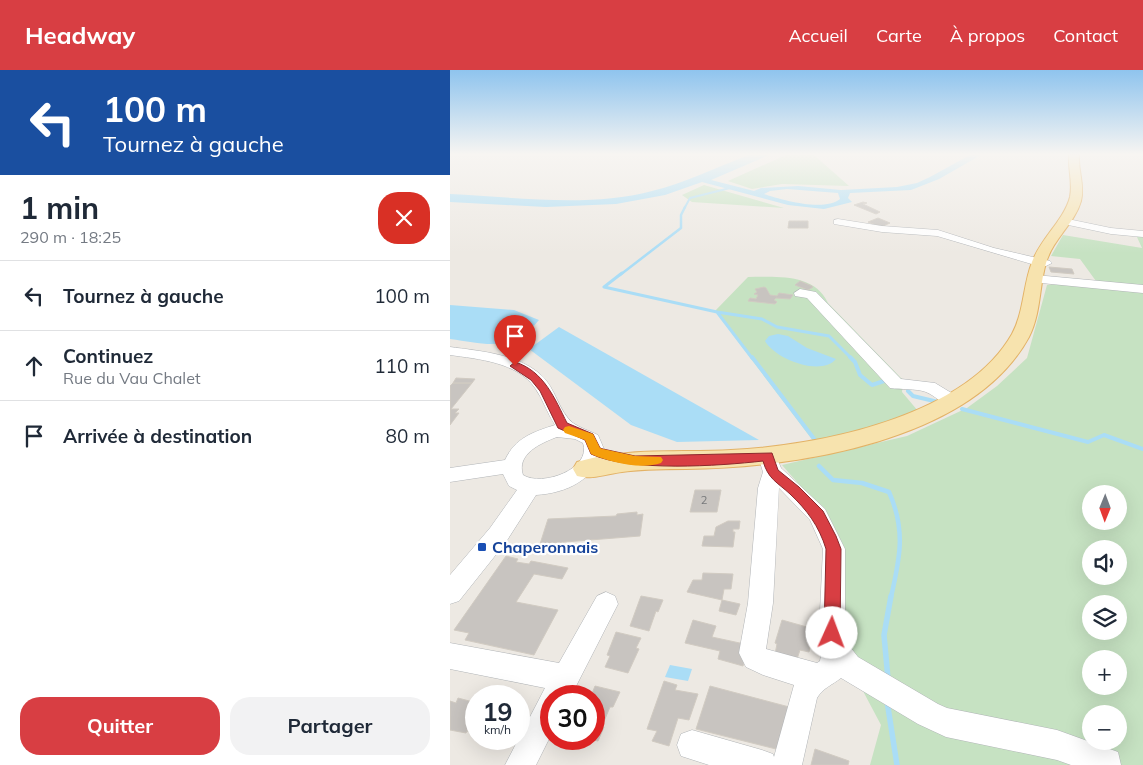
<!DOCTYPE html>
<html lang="fr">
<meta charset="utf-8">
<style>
body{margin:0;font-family:Mulish,sans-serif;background:#f2f2f3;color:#1f2937;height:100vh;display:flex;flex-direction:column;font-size:19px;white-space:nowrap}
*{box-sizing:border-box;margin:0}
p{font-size:16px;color:#747a83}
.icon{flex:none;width:28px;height:28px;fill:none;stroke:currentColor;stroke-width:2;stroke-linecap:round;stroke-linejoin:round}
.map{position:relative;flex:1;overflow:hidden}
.drawer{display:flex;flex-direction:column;background:#fff;width:450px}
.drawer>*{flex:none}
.hud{background:#1a4fa0;color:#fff;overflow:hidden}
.needle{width:32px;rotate:181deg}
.controls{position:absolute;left:632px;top:415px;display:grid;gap:10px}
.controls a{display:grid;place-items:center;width:45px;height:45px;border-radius:50%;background:#fff;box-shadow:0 5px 20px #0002;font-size:25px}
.speed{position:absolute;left:15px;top:615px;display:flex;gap:10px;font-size:25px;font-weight:700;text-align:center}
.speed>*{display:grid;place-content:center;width:65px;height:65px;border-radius:50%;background:#fff;box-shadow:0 5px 20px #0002;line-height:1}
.speed small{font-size:12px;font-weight:400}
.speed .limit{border:8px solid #d22;background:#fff;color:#111}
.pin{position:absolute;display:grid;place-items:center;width:42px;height:42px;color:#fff;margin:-51px -21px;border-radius:50% 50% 50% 0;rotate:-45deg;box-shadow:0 0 5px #0007}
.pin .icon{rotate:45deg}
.me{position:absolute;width:55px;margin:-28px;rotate:2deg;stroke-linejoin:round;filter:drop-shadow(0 0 4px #0008)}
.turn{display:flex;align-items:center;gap:18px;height:105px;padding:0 20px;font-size:22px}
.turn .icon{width:65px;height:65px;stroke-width:2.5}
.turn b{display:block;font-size:35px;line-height:42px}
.round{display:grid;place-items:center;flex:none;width:52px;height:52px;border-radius:20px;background:#f2f2f3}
.head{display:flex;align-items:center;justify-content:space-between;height:85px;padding:0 20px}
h1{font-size:30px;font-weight:700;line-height:38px}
.cta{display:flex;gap:10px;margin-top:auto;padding:10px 20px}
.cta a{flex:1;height:58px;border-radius:20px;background:#d83e43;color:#fff;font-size:20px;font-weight:700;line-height:58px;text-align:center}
.cta a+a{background:#f2f2f3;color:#1f2937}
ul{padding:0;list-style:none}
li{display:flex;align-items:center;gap:15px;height:70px;padding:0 20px;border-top:1px solid #e0e1e3}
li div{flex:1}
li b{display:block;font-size:19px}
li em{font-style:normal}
header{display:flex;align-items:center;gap:30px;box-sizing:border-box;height:70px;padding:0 25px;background:#d83e43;color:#fff}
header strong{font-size:24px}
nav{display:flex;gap:28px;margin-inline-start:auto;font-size:18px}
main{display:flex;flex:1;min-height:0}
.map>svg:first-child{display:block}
</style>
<header>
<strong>Headway</strong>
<nav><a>Accueil</a><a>Carte</a><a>À propos</a><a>Contact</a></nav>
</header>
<main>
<section class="drawer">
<div class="hud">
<div class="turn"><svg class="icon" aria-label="left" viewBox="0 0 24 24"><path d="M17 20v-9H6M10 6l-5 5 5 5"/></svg><div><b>100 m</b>Tournez à gauche</div></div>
</div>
<div class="head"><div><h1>1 min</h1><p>290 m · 18:25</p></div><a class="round" style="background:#d93025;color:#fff"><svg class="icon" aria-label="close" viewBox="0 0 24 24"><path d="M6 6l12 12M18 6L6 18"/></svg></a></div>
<ul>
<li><svg class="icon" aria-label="left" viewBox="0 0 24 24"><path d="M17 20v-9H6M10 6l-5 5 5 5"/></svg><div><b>Tournez à gauche</b></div><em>100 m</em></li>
<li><svg class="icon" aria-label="ahead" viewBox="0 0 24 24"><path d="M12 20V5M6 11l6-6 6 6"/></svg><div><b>Continuez</b><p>Rue du Vau Chalet</p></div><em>110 m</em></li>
<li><svg class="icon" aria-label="arrive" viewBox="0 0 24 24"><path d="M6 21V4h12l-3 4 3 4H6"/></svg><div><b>Arrivée à destination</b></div><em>80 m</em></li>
</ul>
<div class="cta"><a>Quitter</a><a>Partager</a></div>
</section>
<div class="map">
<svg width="693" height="695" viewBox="0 0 693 695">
<rect width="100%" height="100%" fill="#ede9e3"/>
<path fill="#c6e2c2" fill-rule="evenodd" d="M 336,85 L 364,85 L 399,116 L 332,114 L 302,119 L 278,111 Z
M 254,115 L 334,138 L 242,132 L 232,125 Z
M 613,165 L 692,178 L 686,165 L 693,165 L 693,695 L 420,695 L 431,655 L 387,572 L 367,435 L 332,395 L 457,366 L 517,338 L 547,316 L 577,288 L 597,215 L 606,214 L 651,218 L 630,189 L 601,186 ZM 641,424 L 669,424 L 669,451 L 641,451 ZM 641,479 L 669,479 L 669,506 L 641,506 ZM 641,534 L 669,534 L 669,561 L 641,561 ZM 641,589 L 669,589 L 669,616 L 641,616 ZM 641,644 L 669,644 L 669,671 L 641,671 Z
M 298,207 C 327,207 364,203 378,233 L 453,310 L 452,322 L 468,341 L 410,363 L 364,372 L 265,241 Z"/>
<path fill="#aaddf6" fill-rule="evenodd" d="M 299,85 L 319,85 L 261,110 L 304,121 L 311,118 L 348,116 L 391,120 L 447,117 L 467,113 L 480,107 L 520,85 L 531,85 L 489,109 L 461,120 L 400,123 L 398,128 L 402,132 L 374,139 L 338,135 L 252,112 L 215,125 L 166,134 L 96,137 L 0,132 L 0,124 C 66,127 138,138 202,121 C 235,113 267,97 299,85 ZM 337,119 L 388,123 L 390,129 C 374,142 332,130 314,124 L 320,121 Z
M 0,235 L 64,240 L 89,250 C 61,283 37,274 0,269 Z
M 109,257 L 309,370 L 227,372 L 181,355 L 79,279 Z
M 328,264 L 338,266 L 357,278 L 386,289 C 371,307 325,289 315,271 L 319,266 Z
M 220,595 L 242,599 L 238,611 L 215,607 Z"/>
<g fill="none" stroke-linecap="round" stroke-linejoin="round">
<path stroke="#aaddf6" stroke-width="2" d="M 234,139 L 240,128 L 280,118"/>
<path stroke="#aaddf6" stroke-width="2.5" d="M 170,205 L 231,158 L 231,145 L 235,137"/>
<path stroke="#aaddf6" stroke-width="3" d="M 172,203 L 154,217 L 267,242 L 302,288
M 267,242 L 312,249 L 327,257 L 379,266 L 401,288"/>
<path stroke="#aaddf6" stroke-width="4" d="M 302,287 L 365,370
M 400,287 L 405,292 L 410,305 L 422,315 L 437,310
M 458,321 L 463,326 L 488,332
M 512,339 L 638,372 L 654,365 L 693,379"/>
<path stroke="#aaddf6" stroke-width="4.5" d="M 369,396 L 383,410 L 412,413 L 439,422 C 456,460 450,488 441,527"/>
<path stroke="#aaddf6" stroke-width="5.5" d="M 438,609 L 434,565 L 441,526
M 437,631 L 447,695"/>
</g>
<path fill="#c8c4c0" stroke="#d1cbc2" d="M 413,132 L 417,133 L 413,134 L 430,142 L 426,144 L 404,135 Z
M 428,148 L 440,153 L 431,157 L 418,152 Z
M 339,151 L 358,151 L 358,158 L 338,158 Z
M 599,197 L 622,199 L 624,204 L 601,202 Z
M 350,211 L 362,216 L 363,217 L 358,220 L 345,215 Z
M 314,217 L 316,218 L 320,225 L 327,226 L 329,223 L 343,225 L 340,229 L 326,228 L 324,230 L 327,232 L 325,234 L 298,231 L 300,228 L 306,229 L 308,225 L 304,224 L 307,222 L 305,219 Z
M 6,308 L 25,309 L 22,313 L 3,313 Z
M 3,313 L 22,313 L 1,339 L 9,339 L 5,343 L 9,343 L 0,355 L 0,316 Z
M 245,420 L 271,420 L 267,442 L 240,442 Z
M 187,442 L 187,445 L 193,444 L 190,466 L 90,474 L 98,449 L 166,446 L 167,444 Z
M 278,451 L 290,451 L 289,459 L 283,459 L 283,462 L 285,462 L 283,477 L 252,476 L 254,466 L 264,466 L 266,457 Z
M 56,486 L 68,489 L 66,492 L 79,494 L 81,491 L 118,498 L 112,509 L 84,504 L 66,532 L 108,540 L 84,585 L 15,570 L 19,563 L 4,560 Z
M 253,503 L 283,504 L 281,519 L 274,519 L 272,530 L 237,522 L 243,510 L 252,510 Z
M 191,526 L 213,530 L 208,542 L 206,541 L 199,561 L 180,556 Z
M 272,530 L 290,534 L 286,545 L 269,541 Z
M 243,550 L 266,556 L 262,567 L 299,575 L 293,596 L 268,589 L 270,581 L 235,573 Z
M 332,550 L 364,559 L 359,582 L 350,580 L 347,589 L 325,584 L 327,574 L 325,573 Z
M 166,562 L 191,568 L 186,578 L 189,579 L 178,603 L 155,597 L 160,586 L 157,585 Z
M 214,611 L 227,615 L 225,620 L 248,624 L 239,650 L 228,648 L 219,676 L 202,671 L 207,661 L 197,659 Z
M 145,616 L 170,622 L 163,637 L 160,637 L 152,656 L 154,657 L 148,671 L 139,669 L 144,669 L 144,626 L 141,626 Z
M 260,616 L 343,638 L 330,680 L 246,659 Z
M 8,628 L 23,632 L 21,636 L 26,637 L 26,645 L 16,663 L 0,660 L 0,631 L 6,633 Z
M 26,645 L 26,663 L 17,661 Z
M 365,679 L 399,691 L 398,695 L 361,695 Z"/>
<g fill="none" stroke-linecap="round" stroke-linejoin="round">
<g stroke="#b1b4b7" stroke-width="1">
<path id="minor" d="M 613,148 L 661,158 L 693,161 L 693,167 L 661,164 L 609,153 L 608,151 Z
M 388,149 L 432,156 L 488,160 L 544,178 L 600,191 L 602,193 L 596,196 L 585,195 L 487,166 L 432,162 L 384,154 L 384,150 Z
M 585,205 L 693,215 L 693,223 L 581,212 L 579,209 L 581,206 Z
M 350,219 L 366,222 L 451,309 L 485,313 L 508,327 L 510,331 L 508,335 C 494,338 488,327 476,322 C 465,318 451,320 440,318 L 357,228 L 345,226 L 344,223 Z
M 0,277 C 30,281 68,284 91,305 C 106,318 108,341 123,353 C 130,358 140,361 148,365 L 154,379 C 144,410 117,423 86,425 L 56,472 L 9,531 L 0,534 L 0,505 L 40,458 L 67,420 L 59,416 L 53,404 L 0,412 L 0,398 L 55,390 C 65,368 83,362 105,355 C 97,343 93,329 85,318 C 67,292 28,289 0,285 ZM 107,367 L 125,369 L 133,373 C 142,399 92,417 73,405 C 66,384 91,373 107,367 Z
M 317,379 L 324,381 L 331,398 L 375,439 L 395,479 L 395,563 L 397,573 L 408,587 L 488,634 L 497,638 L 607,660 L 668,682 L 671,695 L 621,695 L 607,690 L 496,667 L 468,654 L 391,608 C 382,615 373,618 367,628 L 352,695 L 259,695 L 231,686 L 227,675 L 231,664 L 242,660 L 312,680 L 323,684 L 324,687 L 344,615 L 313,605 L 296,597 L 289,583 L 298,533 L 308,418 L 313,402 L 308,386 L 310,381 ZM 329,418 L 360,450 L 373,479 L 369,563 L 372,579 L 370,591 L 367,593 L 316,579 L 323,533 Z
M 156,522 L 165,526 L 168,534 L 121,626 L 101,626 L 101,665 L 86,695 L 55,695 L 95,618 L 0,599 L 0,573 L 109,593 L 147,526 Z"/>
</g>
<g stroke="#e3b266" stroke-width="2">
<path id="major" d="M 619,85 L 629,85 C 628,101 635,115 631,131 C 625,153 603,169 596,193 C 589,217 591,244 579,267 C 522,372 344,398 236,399 C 215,399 193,399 172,402 C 157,404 141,410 127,406 L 123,399 L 127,392 C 177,377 230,383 281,380 C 368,376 515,347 562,264 C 574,242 573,215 582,192 C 591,168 614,150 620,127 C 623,113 618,99 619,85 Z"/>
</g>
<use href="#minor" fill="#fff" fill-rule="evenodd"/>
<use href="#major" fill="#f7e3ae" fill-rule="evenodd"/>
</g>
<linearGradient id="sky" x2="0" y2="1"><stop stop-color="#8fc4ee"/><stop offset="0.46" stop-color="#f7f5f2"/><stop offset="1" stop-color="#f7f5f2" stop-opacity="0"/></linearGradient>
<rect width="693" height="183" fill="url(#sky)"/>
<path fill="#d83e43" stroke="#8c282c" d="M 65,292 C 94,301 105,329 117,353 L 143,364 L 150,378 L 153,379 L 185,386 L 322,383 L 328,400 L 349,417 L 373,441 L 386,466 L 391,479 L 390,563 L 388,569 L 382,572 L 376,569 L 374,563 L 376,479 C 369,456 357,440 340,424 C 327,412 318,409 313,391 C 269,396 180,402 141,384 L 135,370 L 108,358 L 90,321 L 81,310 L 60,296 Z"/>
<path fill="#f59e0b" d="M 119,356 L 143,364 L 150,378 L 153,379 L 185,386 L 211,387 L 213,390 L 211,393 C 191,400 159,392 141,384 L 135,370 L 115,363 L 113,360 L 115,357 Z"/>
<rect fill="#1a4fb4" stroke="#fff" stroke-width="2" x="27" y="472" width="10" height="10" rx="2.5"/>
<g text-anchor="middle" stroke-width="4.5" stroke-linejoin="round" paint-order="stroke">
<g font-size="11" fill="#76787a">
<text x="254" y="434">2</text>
</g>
<g font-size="16" font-weight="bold" fill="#164399" stroke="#fff" text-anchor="start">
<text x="42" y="483">Chaperonnais</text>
</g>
</g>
</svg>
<div class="controls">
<a><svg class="needle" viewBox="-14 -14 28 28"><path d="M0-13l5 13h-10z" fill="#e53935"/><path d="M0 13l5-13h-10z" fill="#747a83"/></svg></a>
<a><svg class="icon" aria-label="sound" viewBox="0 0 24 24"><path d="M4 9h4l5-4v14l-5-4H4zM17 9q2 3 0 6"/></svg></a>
<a><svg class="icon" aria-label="layers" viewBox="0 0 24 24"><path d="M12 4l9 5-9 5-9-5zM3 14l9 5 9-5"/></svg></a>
<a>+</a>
<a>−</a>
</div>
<div class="speed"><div>19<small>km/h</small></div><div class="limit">30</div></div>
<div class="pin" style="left:65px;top:296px;background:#d93025"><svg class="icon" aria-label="arrive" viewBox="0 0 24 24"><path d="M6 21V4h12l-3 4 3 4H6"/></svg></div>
<svg class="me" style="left:382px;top:563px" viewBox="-20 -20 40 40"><circle r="19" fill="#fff"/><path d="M0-13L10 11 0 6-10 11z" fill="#d83e43"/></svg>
</div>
</main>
